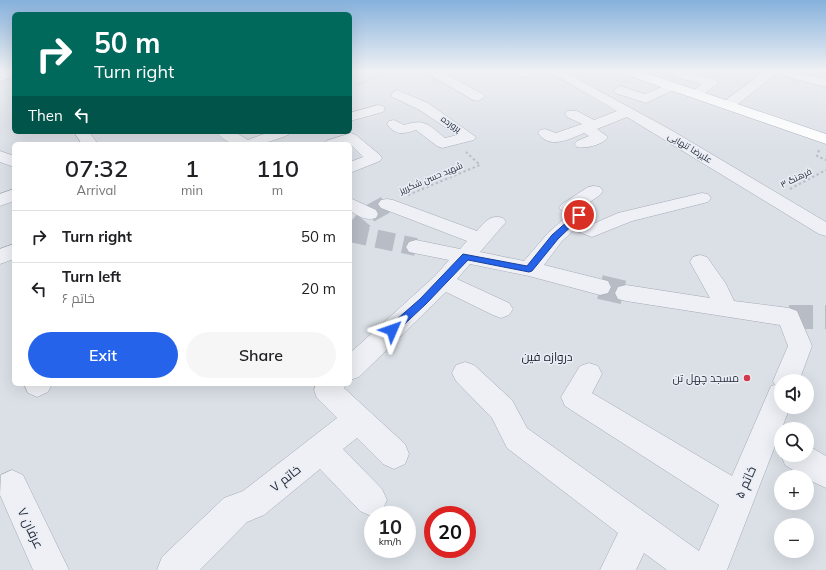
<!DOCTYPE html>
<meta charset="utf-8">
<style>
body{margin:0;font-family:Mulish,Cairo,sans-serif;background:#f6f6f6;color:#202124;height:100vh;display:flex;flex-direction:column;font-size:15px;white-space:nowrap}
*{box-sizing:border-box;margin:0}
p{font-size:13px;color:#757577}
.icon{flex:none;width:22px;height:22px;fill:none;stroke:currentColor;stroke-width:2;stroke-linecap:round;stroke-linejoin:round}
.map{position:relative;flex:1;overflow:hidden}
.details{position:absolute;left:12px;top:142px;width:340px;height:244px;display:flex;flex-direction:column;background:#fff;border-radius:6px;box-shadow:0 4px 16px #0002}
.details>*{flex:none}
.guide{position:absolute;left:12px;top:12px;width:340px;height:122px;border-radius:6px;box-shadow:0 4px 16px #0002;background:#00695c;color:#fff;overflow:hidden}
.fabs{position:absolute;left:774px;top:374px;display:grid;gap:8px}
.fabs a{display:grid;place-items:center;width:40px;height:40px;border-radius:50%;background:#fff;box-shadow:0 4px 16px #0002;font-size:20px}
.speed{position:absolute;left:364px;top:506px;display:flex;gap:8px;font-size:20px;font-weight:700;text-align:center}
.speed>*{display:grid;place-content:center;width:52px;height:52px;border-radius:50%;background:#fff;box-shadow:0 4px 16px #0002;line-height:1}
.speed small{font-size:10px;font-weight:400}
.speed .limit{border:6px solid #d22;background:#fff;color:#111}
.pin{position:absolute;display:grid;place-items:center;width:34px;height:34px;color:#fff;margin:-17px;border:2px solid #fff;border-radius:50%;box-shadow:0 1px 4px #0007}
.me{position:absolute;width:44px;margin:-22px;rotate:47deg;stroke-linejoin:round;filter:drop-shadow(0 0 3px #0008)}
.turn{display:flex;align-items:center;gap:14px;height:84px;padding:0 16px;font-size:18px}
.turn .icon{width:52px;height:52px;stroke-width:2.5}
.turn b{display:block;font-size:28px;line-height:34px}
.then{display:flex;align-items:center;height:38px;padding:0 16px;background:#0003;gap:8px;font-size:15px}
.eta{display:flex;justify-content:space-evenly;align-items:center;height:68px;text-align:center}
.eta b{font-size:24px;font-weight:600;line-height:28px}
.action{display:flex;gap:8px;margin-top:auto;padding:8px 16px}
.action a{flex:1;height:46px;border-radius:24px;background:#2563eb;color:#fff;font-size:16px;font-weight:600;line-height:46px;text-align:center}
.action a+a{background:#f6f6f6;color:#202124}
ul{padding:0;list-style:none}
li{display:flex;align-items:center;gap:12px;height:52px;padding:0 16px;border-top:1px solid #e0e0e0}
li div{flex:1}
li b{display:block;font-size:15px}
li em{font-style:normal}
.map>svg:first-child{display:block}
</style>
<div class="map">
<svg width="826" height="570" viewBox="0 0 826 570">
<rect width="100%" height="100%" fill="#dbe0e7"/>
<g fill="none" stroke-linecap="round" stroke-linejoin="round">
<path stroke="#b7bcc5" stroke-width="18" stroke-dasharray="18 9" stroke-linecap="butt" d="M 350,233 L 416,247
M 352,234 L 369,214 L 387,204"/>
<path stroke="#b7bcc5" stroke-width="24" stroke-dasharray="24 12" stroke-linecap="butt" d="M 600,287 L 626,293
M 789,317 L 826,317"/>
<g stroke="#a4aab4" stroke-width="1">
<path id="minor" d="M 14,70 L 14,77 L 0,81 L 0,73 Z
M 422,70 L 437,70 L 483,94 L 485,97 L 478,101 L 473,100 Z
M 519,70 L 541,70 L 539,73 L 522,77 L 516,73 Z
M 546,70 L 561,70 L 671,130 L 826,222 L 826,236 L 819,234 L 627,117 L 597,129 L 608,137 C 603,145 585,149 577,147 L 574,144 L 577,141 L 589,136 L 584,133 C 569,139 550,150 538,133 L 540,130 L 545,129 L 556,133 L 582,124 L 567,117 L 565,114 L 567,111 L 577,111 L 594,120 L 617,111 Z
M 678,70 L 692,70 L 690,73 L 716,80 L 718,83 L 700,97 L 690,97 L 689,94 L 702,84 L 676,77 L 674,74 Z
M 766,70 L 788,70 L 826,79 L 826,87 L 776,74 L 733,108 L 723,108 L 721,105 L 723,102 Z
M 672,82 L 678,86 L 676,89 L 646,103 L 615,93 L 614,90 L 620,86 L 645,94 Z
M 397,90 L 428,103 L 476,137 L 474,140 L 442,148 L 437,146 L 416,130 C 404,134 395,136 387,124 L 389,121 L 394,120 L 404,125 C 426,118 428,125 445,138 L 457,135 L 418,109 L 392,97 L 391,94 Z
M 378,105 L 383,106 L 385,109 L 383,112 L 350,121 L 350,113 Z
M 74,132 L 89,132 L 98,144 L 82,144 Z
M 217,132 L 235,132 L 248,140 L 269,132 L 290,132 L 288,135 C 268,143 232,155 217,132 Z
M 351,133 L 356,135 L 380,155 L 382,158 L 380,161 L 350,173 L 350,162 L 363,157 L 350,144 L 323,144 L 326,141 Z
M 0,151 L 14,156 L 14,167 L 0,162 Z
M 594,186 L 600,187 L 603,191 L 600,195 L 581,208 L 588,215 L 585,220 L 593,224 L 618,213 L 702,193 L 708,194 L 711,198 L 708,202 L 632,221 L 592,237 L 574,230 L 562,241 L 544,265 L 608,281 L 611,287 L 608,293 L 600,295 L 529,276 L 470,264 L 457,279 L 509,303 L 513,309 L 509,315 L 501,318 L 493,315 L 446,292 L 359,377 L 350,380 L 350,353 L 435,276 L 449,260 L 409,252 L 406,247 L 409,242 L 416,240 L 460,249 L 467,241 L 381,208 L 378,204 L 381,200 L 387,199 L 393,200 L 477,231 C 485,222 490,214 503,218 L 506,222 L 480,252 L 524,261 L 548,233 L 567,216 L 559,208 L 562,204 L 588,187 Z
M 14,189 L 14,201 L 0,206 L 0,194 Z
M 350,198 L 376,210 L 378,214 L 376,218 C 365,221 359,216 350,211 Z
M 14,244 L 14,259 L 0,264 L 0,249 Z
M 700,255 L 707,257 L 726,284 L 734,301 L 789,308 L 797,311 L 812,346 L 799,381 L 781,381 L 781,407 L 790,407 L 727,570 L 667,570 L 644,553 L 636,570 L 600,570 L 618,533 L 507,448 L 492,418 L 456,381 L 452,373 L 456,365 L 465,362 L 474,365 L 512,400 L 527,428 L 699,551 L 719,505 L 565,406 L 561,397 L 580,366 L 589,363 L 598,366 L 602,374 L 592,393 L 732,476 L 771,386 L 775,385 L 773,381 L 788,346 L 780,325 L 626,301 L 618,299 L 615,293 L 618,287 L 626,285 L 710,298 L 690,262 L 693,257 Z
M 24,384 L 52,384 L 48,392 L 37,397 L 28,393 Z
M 316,384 L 346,384 L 344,388 L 405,444 L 409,454 L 405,464 L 394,469 L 383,464 L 357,438 L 343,449 L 382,489 L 387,500 L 382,511 L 371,516 L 360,511 L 320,469 L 264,515 L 247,522 L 200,570 L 157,570 L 162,557 L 224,498 L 243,491 L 337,418 L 317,398 L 314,390 Z
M 807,445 L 826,456 L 826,488 L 807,479 L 807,477 L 804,477 L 785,465 L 781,455 L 807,455 Z
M 12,470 L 23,475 L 69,570 L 33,570 L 0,495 L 1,475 Z"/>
</g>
<g stroke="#9aa4b3" stroke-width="1">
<path id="major" d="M 619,70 L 637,70 L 826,134 L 826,144 L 621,73 Z"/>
</g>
<path stroke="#babdc5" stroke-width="1.5" stroke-dasharray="2 2" stroke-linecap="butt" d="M 350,88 L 392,70"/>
<path stroke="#babdc5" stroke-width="2" stroke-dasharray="2.5 2.5" stroke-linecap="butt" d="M 819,150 L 817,156 L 826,160
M 790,189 L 826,170
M 408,195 L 480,165 L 466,152"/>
<use href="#minor" fill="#eef0f5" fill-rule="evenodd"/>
<use href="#major" fill="#fff" fill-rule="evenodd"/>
</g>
<linearGradient id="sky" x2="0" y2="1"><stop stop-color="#86b1dc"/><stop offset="0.47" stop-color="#eff1f4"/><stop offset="1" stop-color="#eff1f4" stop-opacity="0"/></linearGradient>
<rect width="826" height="150" fill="url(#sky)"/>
<path fill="#2563eb" stroke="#184099" d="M 577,213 L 583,215 L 558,239 L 532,271 L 529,272 L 468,260 L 426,304 L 395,333 L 388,333 L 387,330 L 388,327 L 420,299 L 463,254 L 527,266 L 552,235 Z"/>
<circle fill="#d5374d" stroke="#eaeef4" stroke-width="1.5" cx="747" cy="378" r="4"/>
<g text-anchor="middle" stroke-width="3" stroke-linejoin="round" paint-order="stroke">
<g font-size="9" fill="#252d3d" stroke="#eaeef4">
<text transform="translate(451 124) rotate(34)" y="3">پرورده</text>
<text transform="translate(690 148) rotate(31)" y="3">علیرضا تنهایی</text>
<text transform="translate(431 178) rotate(-23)" y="3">شهید حسن شکرریز</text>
<text transform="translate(796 178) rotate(-26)" y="3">فرهنگ ۳</text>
</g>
<g font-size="11" fill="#252d3d" stroke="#eaeef4" text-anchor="end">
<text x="739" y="382">مسجد چهل تن</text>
</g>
<g font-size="12" fill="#171e2e" stroke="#eaeef4">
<text x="547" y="361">دروازه فین</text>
</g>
<g font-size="13" fill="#252d3d" stroke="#eaeef4">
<text transform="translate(285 478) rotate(-38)" y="5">خاتم ۷</text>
<text transform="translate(745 482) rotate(-66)" y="5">خاتم ۵</text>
<text transform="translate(31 528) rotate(65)" y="5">عرفان ۷</text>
</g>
</g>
</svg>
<div class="fabs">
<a><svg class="icon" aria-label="sound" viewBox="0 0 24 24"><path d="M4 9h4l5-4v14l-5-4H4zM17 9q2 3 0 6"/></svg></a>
<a><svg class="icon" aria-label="search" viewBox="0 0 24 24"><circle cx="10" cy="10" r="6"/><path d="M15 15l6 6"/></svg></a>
<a>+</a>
<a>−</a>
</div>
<div class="speed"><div>10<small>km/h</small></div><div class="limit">20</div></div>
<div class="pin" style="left:579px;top:215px;background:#d93025"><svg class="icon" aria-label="arrive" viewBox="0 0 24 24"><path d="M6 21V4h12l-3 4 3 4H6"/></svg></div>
<svg class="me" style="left:392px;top:330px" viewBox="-20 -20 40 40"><path d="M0-17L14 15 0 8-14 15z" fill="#2563eb" stroke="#fff" stroke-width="4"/></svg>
<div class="guide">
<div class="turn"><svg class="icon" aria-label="right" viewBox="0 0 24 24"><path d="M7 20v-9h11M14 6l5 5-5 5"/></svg><div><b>50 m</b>Turn right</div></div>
<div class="then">Then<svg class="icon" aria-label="left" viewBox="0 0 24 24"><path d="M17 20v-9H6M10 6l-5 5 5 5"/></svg></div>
</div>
<section class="details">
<div class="eta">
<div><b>07:32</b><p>Arrival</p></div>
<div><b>1</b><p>min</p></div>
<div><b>110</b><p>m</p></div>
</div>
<ul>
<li><svg class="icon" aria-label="right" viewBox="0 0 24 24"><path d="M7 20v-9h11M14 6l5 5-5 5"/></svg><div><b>Turn right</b></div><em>50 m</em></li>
<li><svg class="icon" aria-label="left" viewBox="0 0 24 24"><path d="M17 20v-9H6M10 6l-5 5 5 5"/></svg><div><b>Turn left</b><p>خاتم ۶</p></div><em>20 m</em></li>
</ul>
<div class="action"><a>Exit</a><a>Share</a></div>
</section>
</div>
